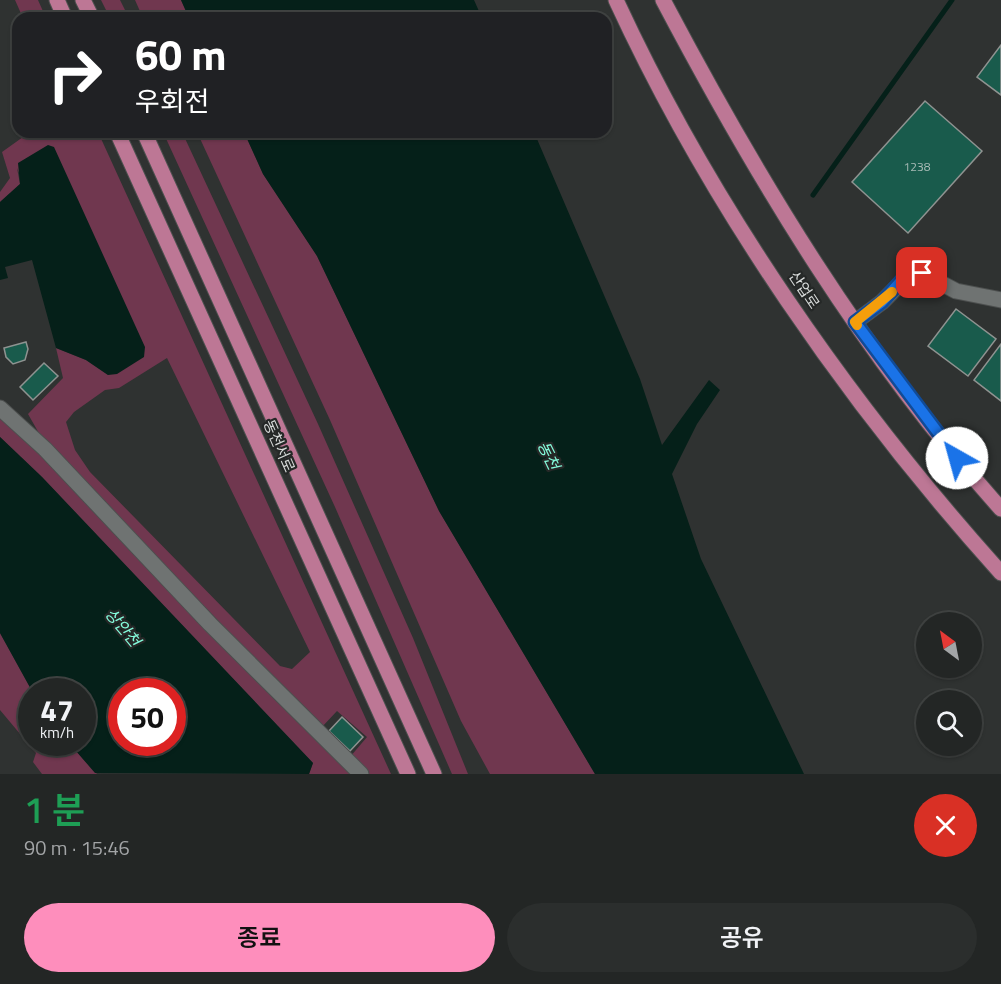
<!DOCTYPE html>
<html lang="ko">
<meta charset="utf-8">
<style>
body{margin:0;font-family:"Titillium Web","Noto Sans KR",sans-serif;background:#2b2e2d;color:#f1f3f6;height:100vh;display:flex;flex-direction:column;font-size:22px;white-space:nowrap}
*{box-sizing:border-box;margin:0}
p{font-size:20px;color:#a3a5a7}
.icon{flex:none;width:33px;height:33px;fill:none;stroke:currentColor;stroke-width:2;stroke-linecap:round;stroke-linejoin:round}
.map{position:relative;height:774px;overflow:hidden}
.sheet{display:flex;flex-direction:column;background:#232625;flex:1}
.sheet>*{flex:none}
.top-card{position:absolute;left:12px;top:12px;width:600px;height:126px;border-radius:18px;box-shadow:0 2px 4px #0004,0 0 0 2px #404342;background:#202124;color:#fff;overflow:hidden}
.needle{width:39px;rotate:328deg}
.controls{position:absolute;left:916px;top:612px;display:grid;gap:12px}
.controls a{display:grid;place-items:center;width:66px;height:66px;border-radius:50%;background:#232625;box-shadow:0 2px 4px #0004,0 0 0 2px #404342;font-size:30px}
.speed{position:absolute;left:18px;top:678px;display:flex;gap:12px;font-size:30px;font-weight:700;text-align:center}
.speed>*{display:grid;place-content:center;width:78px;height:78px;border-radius:50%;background:#232625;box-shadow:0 2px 4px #0004,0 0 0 2px #404342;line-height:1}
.speed small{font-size:15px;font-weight:400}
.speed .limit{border:9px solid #d22;background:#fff;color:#111}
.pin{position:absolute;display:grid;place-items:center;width:51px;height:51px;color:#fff;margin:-26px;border-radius:12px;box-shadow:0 3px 9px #0006}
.me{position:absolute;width:66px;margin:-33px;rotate:322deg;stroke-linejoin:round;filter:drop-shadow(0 0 4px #0008)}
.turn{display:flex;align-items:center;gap:21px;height:126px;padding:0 24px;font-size:27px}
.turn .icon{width:78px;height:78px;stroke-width:2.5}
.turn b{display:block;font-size:42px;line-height:51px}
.round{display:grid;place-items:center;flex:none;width:63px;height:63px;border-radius:32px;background:#2b2e2d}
.headline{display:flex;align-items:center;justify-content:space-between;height:102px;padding:0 24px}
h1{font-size:36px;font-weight:600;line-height:45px;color:#1e9e55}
.cta{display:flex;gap:12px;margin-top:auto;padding:12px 24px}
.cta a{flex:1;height:69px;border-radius:36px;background:#fe8ebc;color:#111;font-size:24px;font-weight:600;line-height:69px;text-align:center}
.cta a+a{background:#2b2e2d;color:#f1f3f6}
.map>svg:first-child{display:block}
</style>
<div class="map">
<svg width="1001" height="774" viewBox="0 0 1001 774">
<rect width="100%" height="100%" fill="#2f3231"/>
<path fill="#70374f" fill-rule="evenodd" d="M 15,0 L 38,0 L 46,18 L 23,18 Z
M 101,0 L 120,0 L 129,18 L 110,18 Z
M 135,0 L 181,0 L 189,18 L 143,18 Z
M 30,132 L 98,132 L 391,774 L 366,774 L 350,757 L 367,737 L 337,711 L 321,728 L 40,435 L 28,414 L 63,378 L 56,348 L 86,360 L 108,375 L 17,168 L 20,184 L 0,202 L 0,192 L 10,178 L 2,152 ZM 167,358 L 310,652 L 292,669 L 280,666 L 90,472 L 75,450 L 66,422 L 74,412 L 105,390 L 119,388 Z
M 163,132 L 182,132 L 318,424 L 413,638 L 468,774 L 452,774 L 335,507 Z
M 197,132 L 244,132 L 263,174 L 317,256 L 439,511 L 595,774 L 490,774 L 461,721 L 330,420 Z
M 0,417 L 26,439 L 356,774 L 309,774 L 313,763 L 42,477 L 0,437 Z
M 0,633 L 32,691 L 32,742 L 69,743 L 97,774 L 42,774 L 33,762 L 36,753 L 0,710 Z"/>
<path fill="#052019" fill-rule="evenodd" d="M 181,0 L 474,0 L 482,18 L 189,18 Z
M 244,132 L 534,132 L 640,379 L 662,445 L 709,380 L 720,390 L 697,424 L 672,474 L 701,559 L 804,774 L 595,774 L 439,511 L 317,256 L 263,174 Z
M 48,145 L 54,147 L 145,347 L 144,357 L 117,374 L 108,375 L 86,360 L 56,348 L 32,260 L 5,267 L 8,278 L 0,280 L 0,202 L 20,184 L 18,163 Z
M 0,437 L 42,477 L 313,763 L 309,774 L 95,773 L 69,743 L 82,742 L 82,692 L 32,691 L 0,633 ZM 122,692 L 172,692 L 172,742 L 122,742 Z"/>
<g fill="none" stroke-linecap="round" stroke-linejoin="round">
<path stroke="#052019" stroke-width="5" d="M 813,195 L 952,0"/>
</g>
<path fill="#195b4c" stroke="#8f9391" stroke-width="1.5" d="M 1001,45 L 1001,95 L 977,77 Z
M 925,101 L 982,151 L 908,233 L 852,182 Z
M 956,309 L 996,339 L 968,376 L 928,346 Z
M 26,342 L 28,349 L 25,360 L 13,364 L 6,357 L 4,348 Z
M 1001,344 L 1001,401 L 974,380 Z
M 44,363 L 58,376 L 33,400 L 20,387 Z
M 342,717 L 363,737 L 350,751 L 329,731 Z"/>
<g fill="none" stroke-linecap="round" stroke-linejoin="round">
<g stroke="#4d504f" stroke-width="17">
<path id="minor" d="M 855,322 L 882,302 L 912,272 L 922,273 L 956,291 L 1001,300
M 0,408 L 45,449 L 210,624 L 361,774"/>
</g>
<g stroke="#4d504f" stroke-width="17">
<path id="major" d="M 57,0 L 65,18
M 83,0 L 92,18
M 616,0 C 711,206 850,405 1001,573
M 663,0 C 758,180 864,356 1001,509
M 117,132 L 408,774
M 144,132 L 434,774"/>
</g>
<use href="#minor" stroke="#6f7372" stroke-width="15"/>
<use href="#major" stroke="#bd7795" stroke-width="15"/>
</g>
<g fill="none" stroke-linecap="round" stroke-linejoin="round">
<g stroke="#114b97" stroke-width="15">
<path id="route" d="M 922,273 L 917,271 L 907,274 L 882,302 L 855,322 L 957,458"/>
</g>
<use href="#route" stroke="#1a73e8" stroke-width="10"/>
<path stroke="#f59e0b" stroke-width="10" d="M 857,325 L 855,322 L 892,292"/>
</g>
<g text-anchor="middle" stroke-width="4.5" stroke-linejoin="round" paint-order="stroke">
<g font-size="12" fill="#a8bbb6">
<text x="917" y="171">1238</text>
</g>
<g font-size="15" fill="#d8dbda" stroke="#252827">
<text transform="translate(804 290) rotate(56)" y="5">산업로</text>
<text transform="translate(279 446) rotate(66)" y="5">동천서로</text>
</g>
<g font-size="16" font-style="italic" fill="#85fcdc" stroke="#252827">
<text transform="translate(549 455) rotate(64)" y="6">동천</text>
<text transform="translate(123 627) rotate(50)" y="6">상안천</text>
</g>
</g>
</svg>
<div class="controls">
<a><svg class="needle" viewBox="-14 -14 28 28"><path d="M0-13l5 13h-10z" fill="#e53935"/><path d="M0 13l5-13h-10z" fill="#a3a5a7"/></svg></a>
<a><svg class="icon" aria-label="search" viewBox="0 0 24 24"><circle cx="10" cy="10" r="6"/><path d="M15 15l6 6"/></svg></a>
</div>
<div class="speed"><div>47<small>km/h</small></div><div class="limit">50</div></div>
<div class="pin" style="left:922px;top:273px;background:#d93025"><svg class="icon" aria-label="arrive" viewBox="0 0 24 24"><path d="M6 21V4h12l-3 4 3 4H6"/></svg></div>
<svg class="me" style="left:957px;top:458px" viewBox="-20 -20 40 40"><circle r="19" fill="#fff"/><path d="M0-13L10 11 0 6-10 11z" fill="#1a73e8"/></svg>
<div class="top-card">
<div class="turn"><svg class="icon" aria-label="right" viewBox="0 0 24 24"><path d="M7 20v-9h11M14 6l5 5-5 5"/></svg><div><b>60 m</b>우회전</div></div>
</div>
</div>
<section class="sheet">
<div class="headline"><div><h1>1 분</h1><p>90 m · 15:46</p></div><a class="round" style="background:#d93025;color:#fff"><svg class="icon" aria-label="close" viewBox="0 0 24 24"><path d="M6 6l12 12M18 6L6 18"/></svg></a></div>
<div class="cta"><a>종료</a><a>공유</a></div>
</section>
